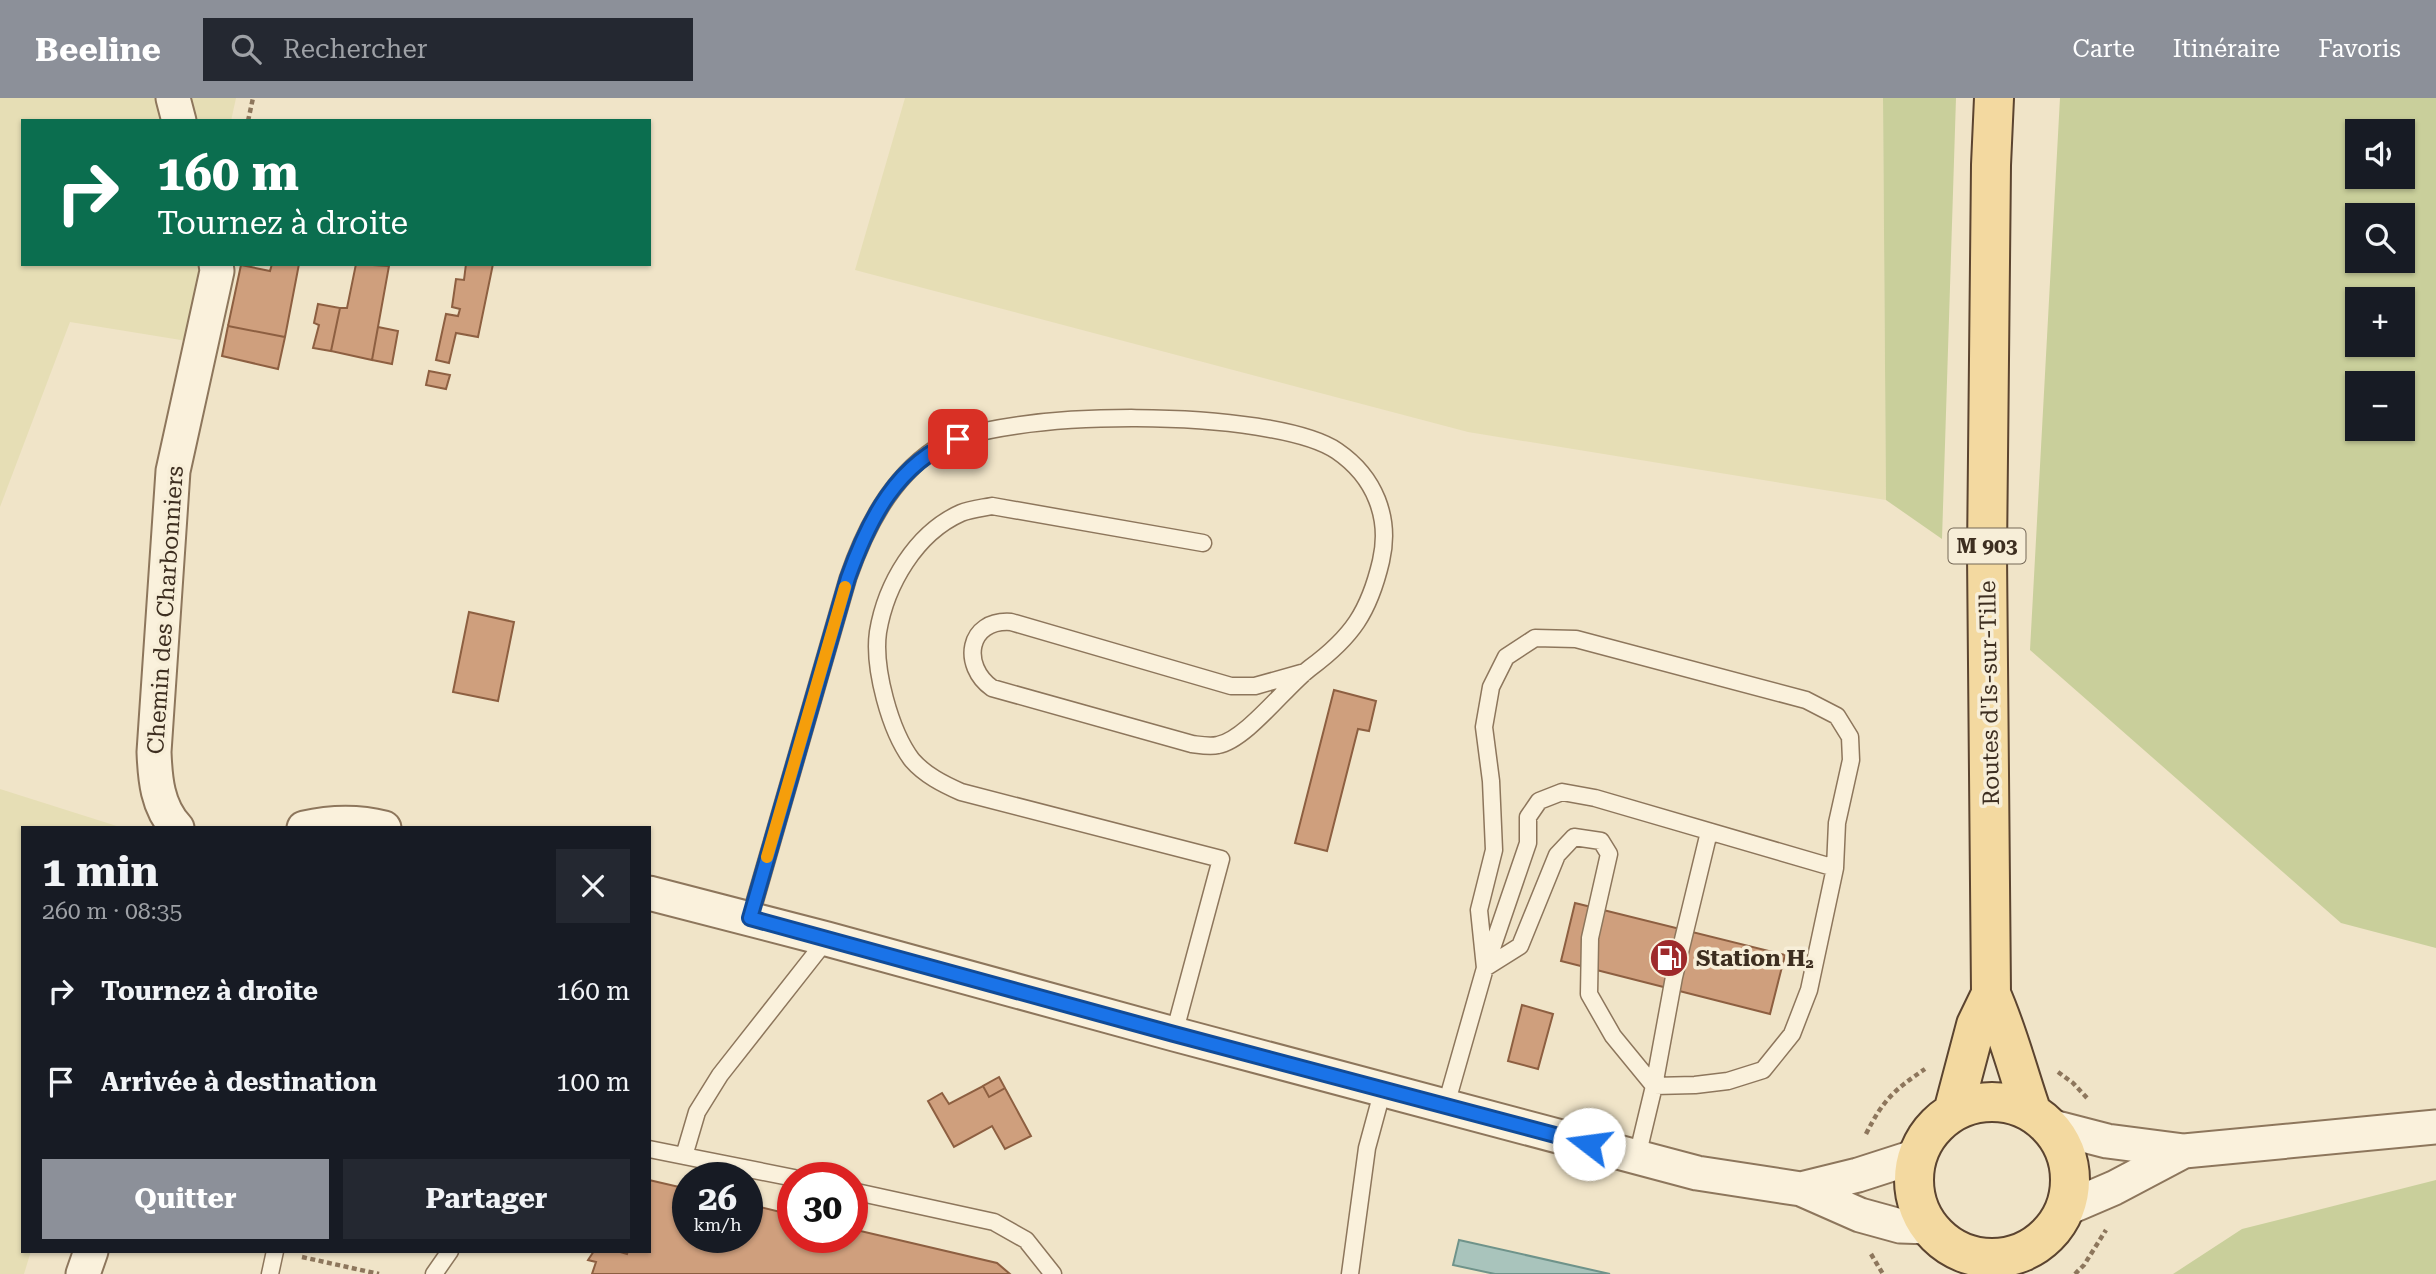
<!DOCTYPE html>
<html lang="fr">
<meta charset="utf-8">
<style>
body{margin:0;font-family:"Roboto Serif",serif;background:#242831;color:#f1f3f6;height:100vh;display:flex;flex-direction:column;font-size:26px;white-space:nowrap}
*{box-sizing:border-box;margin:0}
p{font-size:23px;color:#9ea1a6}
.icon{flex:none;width:38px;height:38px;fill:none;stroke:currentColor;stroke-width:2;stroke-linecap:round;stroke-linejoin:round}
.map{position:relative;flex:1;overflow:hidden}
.drawer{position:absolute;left:21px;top:728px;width:630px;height:427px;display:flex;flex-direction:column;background:#171b24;border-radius:0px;box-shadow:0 2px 5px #0004}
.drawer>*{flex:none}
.hud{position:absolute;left:21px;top:21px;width:630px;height:147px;border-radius:0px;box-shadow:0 2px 5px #0004;background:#0b6e4f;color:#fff;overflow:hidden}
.controls{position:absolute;left:2345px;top:21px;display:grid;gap:14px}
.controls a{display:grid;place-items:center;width:70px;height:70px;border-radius:0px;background:#171b24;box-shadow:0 2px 5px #0004;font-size:35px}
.speed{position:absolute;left:672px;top:1064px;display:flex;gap:14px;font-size:35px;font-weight:700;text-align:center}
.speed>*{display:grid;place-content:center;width:91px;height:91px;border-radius:50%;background:#171b24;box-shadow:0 2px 5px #0004;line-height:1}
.speed small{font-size:18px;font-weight:400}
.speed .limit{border:10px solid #d22;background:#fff;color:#111}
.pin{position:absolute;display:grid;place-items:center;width:60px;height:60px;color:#fff;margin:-30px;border-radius:14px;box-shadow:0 4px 10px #0006}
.me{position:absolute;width:77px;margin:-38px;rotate:285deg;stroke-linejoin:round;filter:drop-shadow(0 0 5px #0008)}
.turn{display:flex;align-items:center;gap:24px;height:147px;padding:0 21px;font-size:32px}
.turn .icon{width:91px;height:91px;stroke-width:2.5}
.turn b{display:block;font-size:49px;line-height:60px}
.round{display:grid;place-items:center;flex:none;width:74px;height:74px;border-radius:0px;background:#242831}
.summary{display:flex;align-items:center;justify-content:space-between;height:119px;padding:0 21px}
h1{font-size:42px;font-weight:700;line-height:52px}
.cta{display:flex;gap:14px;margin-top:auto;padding:14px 21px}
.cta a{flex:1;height:80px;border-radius:0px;background:#8c9099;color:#fff;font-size:28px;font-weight:700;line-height:80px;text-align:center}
.cta a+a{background:#242831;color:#f1f3f6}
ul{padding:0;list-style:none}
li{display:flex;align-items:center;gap:21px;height:91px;padding:0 21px}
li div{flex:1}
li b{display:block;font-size:26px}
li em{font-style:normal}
header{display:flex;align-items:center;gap:42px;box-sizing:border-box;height:98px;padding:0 35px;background:#8c9099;color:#fff}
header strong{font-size:33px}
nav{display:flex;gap:38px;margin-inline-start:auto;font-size:24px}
.search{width:490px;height:63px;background:#242831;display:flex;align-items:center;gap:18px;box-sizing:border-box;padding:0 24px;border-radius:0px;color:#9ea1a6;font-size:26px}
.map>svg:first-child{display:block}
</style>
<header>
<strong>Beeline</strong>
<div class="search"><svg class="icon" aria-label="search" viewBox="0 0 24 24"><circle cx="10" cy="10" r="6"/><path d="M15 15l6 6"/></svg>Rechercher</div>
<nav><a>Carte</a><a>Itinéraire</a><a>Favoris</a></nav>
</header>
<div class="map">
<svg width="2436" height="1176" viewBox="0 0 2436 1176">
<rect width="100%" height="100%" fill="#f0e4c8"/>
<path fill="#e6deb5" d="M 0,0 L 236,0 L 231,23 L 23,23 L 23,166 L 202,166 L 187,243 L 70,224 L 0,409 Z
M 905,0 L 1883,0 L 1886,402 L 1468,334 L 855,172 Z
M 0,691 L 123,730 L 23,730 L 23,1153 L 31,1153 L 24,1176 L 0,1176 Z"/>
<path fill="#c9cf9b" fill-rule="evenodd" d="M 1883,0 L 1956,0 L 1942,441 L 1886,402 Z
M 2060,0 L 2436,0 L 2436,850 L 2341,825 L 2030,552 ZM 2357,33 L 2403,33 L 2403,79 L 2357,79 ZM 2357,117 L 2403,117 L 2403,163 L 2357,163 ZM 2357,201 L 2403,201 L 2403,247 L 2357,247 ZM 2357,285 L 2403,285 L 2403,331 L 2357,331 Z
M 2436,1082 L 2436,1176 L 2173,1176 L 2242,1131 Z"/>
<path fill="#a9c4bc" stroke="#6f938a" stroke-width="2" d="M 1459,1142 L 1610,1176 L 1495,1176 L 1453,1167 Z"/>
<path fill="#cf9f7d" stroke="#8d5f41" stroke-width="2" d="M 272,166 L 299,166 L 285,239 L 228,228 L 241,167 L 270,173 Z
M 356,166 L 389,168 L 372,262 L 331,253 L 340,210 L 347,210 Z
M 466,166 L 493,166 L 478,239 L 456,235 L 449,265 L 436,262 L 446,216 L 458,218 L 460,211 L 452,209 L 456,181 L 464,182 Z
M 318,206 L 340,210 L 331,253 L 313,250 L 319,227 L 314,225 Z
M 228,228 L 285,239 L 278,271 L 222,258 Z
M 378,229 L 398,233 L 392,266 L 372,262 Z
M 429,273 L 450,277 L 446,291 L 426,287 Z
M 469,514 L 514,524 L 498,603 L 453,594 Z
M 1334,592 L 1376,603 L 1369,633 L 1358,631 L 1327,753 L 1295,745 Z
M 1575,805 L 1785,857 L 1770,916 L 1561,863 Z
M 1522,907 L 1553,916 L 1538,971 L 1508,963 Z
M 999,979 L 1005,990 L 989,999 L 983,988 Z
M 983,988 L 989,999 L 1005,990 L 1031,1038 L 1005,1051 L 992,1028 L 954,1049 L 928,1003 L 942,995 L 949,1006 Z
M 649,1082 L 688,1091 L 688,1139 L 747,1139 L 747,1106 L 793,1117 L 793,1139 L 852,1139 L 852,1131 L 997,1165 L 1010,1176 L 592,1176 L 596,1164 L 588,1162 L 594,1153 L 617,1153 L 627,1156 L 628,1153 L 649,1153 Z"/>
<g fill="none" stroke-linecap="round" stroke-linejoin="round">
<g stroke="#8d765c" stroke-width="19">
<path id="lane" d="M 750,820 L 848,480 C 865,431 890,381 935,351 C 999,309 1274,310 1337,353 C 1375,379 1391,420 1381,463 C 1369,514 1352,539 1310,570 C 1286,588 1246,642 1218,647 C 1210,649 1200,647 1192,646 L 992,590 C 961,568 967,521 1011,524 L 1231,588 L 1255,588 L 1305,574
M 1487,865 L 1528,745 L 1528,719 L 1539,703 L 1562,694 L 1595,700 L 1835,770
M 1485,870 L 1520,848 L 1557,757 L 1574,739 L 1601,743 L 1609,756 L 1590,840 L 1589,896 L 1613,938 L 1654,988
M 1174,936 L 1221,761 L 961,694 C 943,686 925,677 912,662 C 890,633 873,570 878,534 C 886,486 916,435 961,415 C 970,411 982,410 992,408 L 1203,445
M 1654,988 L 1674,879 L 1709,734
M 1446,1007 L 1485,870 L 1479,812 L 1494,752 L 1491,683 L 1484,629 L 1491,589 L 1506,559 L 1535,540 L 1576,541 L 1806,602 L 1837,618 L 1850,639 L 1851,662 L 1837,725 L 1835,770 L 1809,892 L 1792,936 L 1763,972 L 1728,983 L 1695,987 L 1654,988 L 1637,1059
M 649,1051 L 684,1058 L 697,1014 L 720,977 L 827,841
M 684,1058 L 794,1080
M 852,1093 L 994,1124 L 1026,1142 L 1053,1176
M 270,1176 L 275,1153
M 434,1176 L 450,1153
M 1350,1176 L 1367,1050 L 1383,991"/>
</g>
<g stroke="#8d765c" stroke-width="37">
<path id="street" d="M 173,0 L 179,23
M 177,730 C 157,709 155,680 154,654 L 173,373 L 217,173 L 216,166
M 304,730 C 331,724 357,723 384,730
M 649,795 L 827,841 L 1174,936 L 1697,1075 L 1801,1091 L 1860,1117 L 1900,1128 L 1930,1129
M 2049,1028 L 2107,1043 L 2184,1053 L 2436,1029
M 1801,1091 L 1858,1077 L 1917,1058
M 2065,1111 L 2114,1090 L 2184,1053
M 83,1176 L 91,1153"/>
</g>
<g stroke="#5b4430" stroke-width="42">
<path id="primary" d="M 1994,0 L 1991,67 L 1987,456 L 1991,896 C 2008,934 2018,975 2032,1015
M1914 1082a78 78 0 1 1 156 0a78 78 0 1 1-156 0Z
M 1953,1014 L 1976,927 L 1991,896"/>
</g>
<path stroke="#8d765c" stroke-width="4.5" stroke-dasharray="5 3.5" stroke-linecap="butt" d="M 248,23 L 253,0
M 2058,974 L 2073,985 L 2088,1001
M 1866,1036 C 1883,1002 1894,992 1925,971
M 1871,1156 L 1883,1176
M 302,1159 L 379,1176
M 2075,1176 L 2084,1167 L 2106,1132"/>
<use href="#lane" stroke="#faf1dc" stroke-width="16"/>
<use href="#street" stroke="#faf1dc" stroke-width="33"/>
<use href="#primary" stroke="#f3d9a0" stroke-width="38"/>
</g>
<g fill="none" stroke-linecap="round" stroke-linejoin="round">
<g stroke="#114b97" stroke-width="18">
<path id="route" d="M 958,341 C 897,365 869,421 848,480 L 750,820 L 1174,936 L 1589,1046"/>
</g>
<use href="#route" stroke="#1a73e8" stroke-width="12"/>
<path stroke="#f59e0b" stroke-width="12" d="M 767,759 L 845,489"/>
</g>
<defs>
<g id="fuel-disc" transform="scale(2.0125)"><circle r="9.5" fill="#9e2a2b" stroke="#f7eed8"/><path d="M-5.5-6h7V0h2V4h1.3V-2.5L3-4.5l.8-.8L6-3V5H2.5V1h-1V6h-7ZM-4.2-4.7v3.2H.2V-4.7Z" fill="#fff"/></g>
</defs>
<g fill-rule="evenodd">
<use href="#fuel-disc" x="1669" y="860"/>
</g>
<g text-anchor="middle" stroke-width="7" stroke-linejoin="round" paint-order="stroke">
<rect fill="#f7eed8" stroke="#756857" stroke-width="2" x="1948.5" y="430.5" width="77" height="35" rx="5"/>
<g font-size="21" font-weight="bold" fill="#3d2e20">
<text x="1987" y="455">M 903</text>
</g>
<g font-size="23" fill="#3d2e20" stroke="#f7eed8">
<text transform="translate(165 512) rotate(-86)" y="8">Chemin des Charbonniers</text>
<text transform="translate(1989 595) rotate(-91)" y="8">Routes d'Is-sur-Tille</text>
</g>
<g font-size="23" font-weight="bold" fill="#3d2e20" stroke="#f7eed8" text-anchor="start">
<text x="1696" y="868">Station H₂</text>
</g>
</g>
</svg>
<div class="controls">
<a><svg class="icon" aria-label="sound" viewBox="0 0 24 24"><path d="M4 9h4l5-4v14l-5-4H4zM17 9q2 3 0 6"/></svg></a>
<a><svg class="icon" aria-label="search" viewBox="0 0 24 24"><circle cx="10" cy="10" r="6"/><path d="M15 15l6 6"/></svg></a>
<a>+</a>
<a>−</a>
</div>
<div class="speed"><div>26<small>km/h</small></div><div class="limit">30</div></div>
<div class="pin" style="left:958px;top:341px;background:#d93025"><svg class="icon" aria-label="arrive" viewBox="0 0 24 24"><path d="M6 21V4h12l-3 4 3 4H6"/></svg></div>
<svg class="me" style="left:1589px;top:1046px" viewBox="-20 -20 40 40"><circle r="19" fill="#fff"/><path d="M0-13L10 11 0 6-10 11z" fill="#1a73e8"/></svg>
<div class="hud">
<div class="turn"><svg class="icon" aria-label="right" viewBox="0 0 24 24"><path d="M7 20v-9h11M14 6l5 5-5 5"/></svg><div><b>160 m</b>Tournez à droite</div></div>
</div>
<section class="drawer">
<div class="summary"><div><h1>1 min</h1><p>260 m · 08:35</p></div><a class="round"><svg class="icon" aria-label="close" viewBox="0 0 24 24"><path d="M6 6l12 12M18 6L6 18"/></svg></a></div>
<ul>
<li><svg class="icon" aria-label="right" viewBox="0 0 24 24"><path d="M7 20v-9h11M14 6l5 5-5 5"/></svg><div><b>Tournez à droite</b></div><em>160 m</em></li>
<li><svg class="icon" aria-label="arrive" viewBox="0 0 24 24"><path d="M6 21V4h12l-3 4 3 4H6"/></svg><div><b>Arrivée à destination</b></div><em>100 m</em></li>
</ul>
<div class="cta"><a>Quitter</a><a>Partager</a></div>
</section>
</div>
